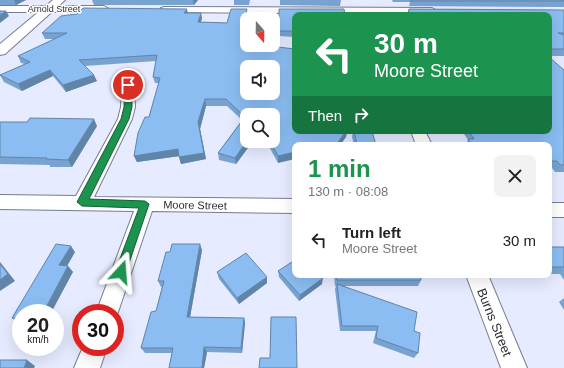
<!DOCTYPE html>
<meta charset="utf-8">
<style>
body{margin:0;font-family:Arial,sans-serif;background:#f2f2f2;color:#222;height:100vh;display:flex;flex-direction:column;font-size:15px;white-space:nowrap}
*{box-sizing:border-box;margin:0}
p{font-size:13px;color:#767676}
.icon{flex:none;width:22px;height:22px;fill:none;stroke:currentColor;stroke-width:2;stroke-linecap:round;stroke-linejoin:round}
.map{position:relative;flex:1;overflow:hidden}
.sheet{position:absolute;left:292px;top:142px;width:260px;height:136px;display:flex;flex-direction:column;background:#fff;border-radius:8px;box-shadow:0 4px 16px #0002}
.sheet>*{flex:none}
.hud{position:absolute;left:292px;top:12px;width:260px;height:122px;border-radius:8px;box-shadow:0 4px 16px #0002;background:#1c934e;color:#fff;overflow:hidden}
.needle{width:26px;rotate:160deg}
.tools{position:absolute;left:240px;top:12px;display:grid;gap:8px}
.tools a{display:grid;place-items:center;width:40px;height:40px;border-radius:8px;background:#fff;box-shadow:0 4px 16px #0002;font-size:20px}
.speed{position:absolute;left:12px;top:304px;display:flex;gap:8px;font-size:20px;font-weight:700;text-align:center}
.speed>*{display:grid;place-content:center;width:52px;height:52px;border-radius:50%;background:#fff;box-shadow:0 4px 16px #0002;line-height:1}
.speed small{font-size:10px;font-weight:400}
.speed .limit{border:6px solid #d22;background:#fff;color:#111}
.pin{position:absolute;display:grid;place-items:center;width:34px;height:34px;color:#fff;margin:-17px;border:2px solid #fff;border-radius:50%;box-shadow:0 1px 4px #0007}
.me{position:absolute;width:44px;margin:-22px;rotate:19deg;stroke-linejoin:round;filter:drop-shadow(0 0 3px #0008)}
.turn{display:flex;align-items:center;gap:14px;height:84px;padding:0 16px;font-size:18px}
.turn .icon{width:52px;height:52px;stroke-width:2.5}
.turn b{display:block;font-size:28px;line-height:34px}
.then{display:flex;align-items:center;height:38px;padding:0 16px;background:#0003;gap:8px;font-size:15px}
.round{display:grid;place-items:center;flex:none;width:42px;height:42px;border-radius:8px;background:#f2f2f2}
.summary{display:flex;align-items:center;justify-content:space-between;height:68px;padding:0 16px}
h1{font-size:24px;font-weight:600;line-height:30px;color:#1c934e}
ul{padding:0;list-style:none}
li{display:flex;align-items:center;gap:12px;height:60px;padding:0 16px}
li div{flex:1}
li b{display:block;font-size:15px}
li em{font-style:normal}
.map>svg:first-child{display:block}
</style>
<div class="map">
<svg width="564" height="368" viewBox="0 0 564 368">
<rect width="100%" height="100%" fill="#e6ebff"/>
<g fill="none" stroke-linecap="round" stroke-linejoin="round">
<g stroke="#787d8e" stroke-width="2">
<path id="minor" d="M 0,6 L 104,6 L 109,9 L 104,12 L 0,12 Z
M 164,7 L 432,8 L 437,11 L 432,14 L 161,12 L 161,8 Z
M 128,81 L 134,85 L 135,107 L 132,119 L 94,197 L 295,199 L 295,213 L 152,211 L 115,321 L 115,313 L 96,313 L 134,211 L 0,209 L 0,195 L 76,196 L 118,119 L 121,107 L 122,85 Z
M 411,131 L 425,131 L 432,145 L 416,145 Z
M 549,203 L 564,203 L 564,217 L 549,217 Z
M 466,275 L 488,275 L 527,368 L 501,368 Z
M 83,347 L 107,347 L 100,368 L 74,368 Z"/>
</g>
<g stroke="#787d8e" stroke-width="2">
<path id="tertiary" d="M 53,0 L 65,0 L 5,54 L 0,55 L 0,44 Z"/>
</g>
<use href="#minor" fill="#fff" fill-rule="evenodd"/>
<use href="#tertiary" fill="#fff" fill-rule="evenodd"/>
</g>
<path fill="#78a3d0" d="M 0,0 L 26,0 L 16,5 L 0,5 Z
M 92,0 L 198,0 L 194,5 L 94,5 Z
M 234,0 L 250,0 L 249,5 L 234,5 Z
M 280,0 L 341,0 L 340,6 L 280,5 Z
M 392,0 L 564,0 L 564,7 L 409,6 L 410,2 L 393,2 Z
M 247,9 L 247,14 L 246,23 L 247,45 L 270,45 L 295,131 L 347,131 L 346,137 L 340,145 L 295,145 L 278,163 L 266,141 L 273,141 L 273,115 L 247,115 L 247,141 L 253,141 L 236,164 L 219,160 L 218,153 L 242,120 L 227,106 L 206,106 L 200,129 L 206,159 L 181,164 L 179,156 L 137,162 L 134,156 L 149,117 L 159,83 L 155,83 L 153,77 L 156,61 L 85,66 L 97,81 L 66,92 L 53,76 L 22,91 L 4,82 L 0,75 L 25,64 L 21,63 L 18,56 L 55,39 L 45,39 L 42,33 L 188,13 L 202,18 L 201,22 L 227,23 Z
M 279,9 L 295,15 L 295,37 L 279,36 Z
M 409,9 L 564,10 L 564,56 L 549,56 L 549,15 L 408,15 Z
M 564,70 L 564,172 L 555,172 L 552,168 L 549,168 L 549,145 L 465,145 L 468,140 L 462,131 L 549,131 Z
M 0,122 L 97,126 L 72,167 L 50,167 L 50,165 L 0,164 Z
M 353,131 L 372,131 L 376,145 L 354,145 L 352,137 Z
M 549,247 L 564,247 L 564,280 L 560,274 L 549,274 Z
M 202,250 L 190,317 L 244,318 L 245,323 L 242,353 L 207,352 L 204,368 L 169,368 L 172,353 L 145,353 L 141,348 L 156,311 L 162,287 L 161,287 L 158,281 Z
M 75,252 L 67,266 L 68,266 L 73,272 L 21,313 L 21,324 L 19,324 L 12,318 Z
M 278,271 L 322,284 L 299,301 L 279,277 Z
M 217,272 L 267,283 L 239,304 L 219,279 Z
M 334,275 L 420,275 L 421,280 L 418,286 L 344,286 L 414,331 L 418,353 L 414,358 L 373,343 L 376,331 L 340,331 L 335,289 L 336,286 L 335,286 Z
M 564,298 L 564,310 L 559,302 Z"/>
<path fill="#6184a9" d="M 14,0 L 26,0 L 16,5 Z
M 193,0 L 198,0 L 194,5 Z
M 187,9 L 188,14 L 184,13 Z
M 247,9 L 247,14 L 245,28 L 244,23 Z
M 6,11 L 9,16 L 0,23 L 0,15 Z
M 201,13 L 202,18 L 199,28 L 198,22 Z
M 50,70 L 53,76 L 22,91 L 18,84 Z
M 94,75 L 97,81 L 66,92 L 63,85 Z
M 205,99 L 206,106 L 200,129 L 206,159 L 181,164 L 179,157 L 198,122 Z
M 94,119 L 97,126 L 72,167 L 68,160 Z
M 347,131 L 346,137 L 340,145 L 336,145 Z
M 247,141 L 253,141 L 236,164 L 235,158 Z
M 178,149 L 180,156 L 137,162 L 134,156 Z
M 295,152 L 295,159 L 278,163 L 278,156 Z
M 200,244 L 202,250 L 189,323 L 187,317 Z
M 71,246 L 75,252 L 64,271 L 59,265 Z
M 0,262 L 15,281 L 0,291 Z
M 68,266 L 73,272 L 51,313 L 43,313 Z
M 267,277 L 267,283 L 239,304 L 237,298 Z
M 323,278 L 322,284 L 299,301 L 300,295 Z
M 244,318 L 245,323 L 242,353 L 241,348 Z
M 204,347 L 207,352 L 204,368 L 202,368 Z
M 27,360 L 35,366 L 34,368 L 24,368 Z"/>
<path fill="#8bbdf2" stroke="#6184a9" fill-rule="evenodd" d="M 411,0 L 564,0 L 564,1 L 410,1 Z
M 83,8 L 187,9 L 184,13 L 201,13 L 198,22 L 227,23 L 231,9 L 247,9 L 244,23 L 247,23 L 247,45 L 269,45 L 269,46 L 295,49 L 295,131 L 346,131 L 336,145 L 295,145 L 295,152 L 278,156 L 270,141 L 273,141 L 273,115 L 247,115 L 247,141 L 235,158 L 218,153 L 245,117 L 226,99 L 205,99 L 198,122 L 204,153 L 179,157 L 178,149 L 134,156 L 138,133 L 145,117 L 149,117 L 160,78 L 153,77 L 157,55 L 79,60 L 94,75 L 63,85 L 50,70 L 18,84 L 0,75 L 30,62 L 18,56 L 67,33 L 42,33 L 61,16 L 77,14 ZM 247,67 L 273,67 L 273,93 L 247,93 Z
M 279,9 L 344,9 L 345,15 L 295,15 L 295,31 L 279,31 Z
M 409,9 L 564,10 L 564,33 L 558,33 L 564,35 L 564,49 L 549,49 L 549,15 L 408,15 Z
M 0,11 L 6,11 L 0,15 Z
M 549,57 L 564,70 L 564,165 L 560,165 L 557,161 L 549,161 L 549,145 L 472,145 L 468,139 L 474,139 L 469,131 L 549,131 Z
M 30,118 L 94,119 L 68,160 L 46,159 L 47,158 L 0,157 L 0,122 L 27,122 Z
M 354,131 L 372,131 L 376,145 L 357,145 Z
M 56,244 L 71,246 L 59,265 L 68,266 L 43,313 L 21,313 L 21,319 L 12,318 Z
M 172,244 L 200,244 L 187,317 L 244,318 L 241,348 L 204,347 L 202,368 L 169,368 L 173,348 L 141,348 L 151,312 L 156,311 L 164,281 L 158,281 L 166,252 L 170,252 Z
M 549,247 L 564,247 L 564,267 L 549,267 Z
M 246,253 L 267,277 L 237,298 L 217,272 Z
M 295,260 L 295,275 L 315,275 L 323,278 L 300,295 L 278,271 Z
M 0,264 L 8,274 L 0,280 Z
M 336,275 L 420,275 L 421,280 L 337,280 Z
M 337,284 L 417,312 L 414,331 L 420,333 L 418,353 L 376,338 L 378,326 L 342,326 Z
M 271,317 L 296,317 L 297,368 L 259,368 L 260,358 L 270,358 Z
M 0,360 L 27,360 L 24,368 L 0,368 Z"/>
<path fill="#1c934e" stroke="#126033" d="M 128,83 L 132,85 L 132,107 L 129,119 L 89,199 L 145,201 L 149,204 L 126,272 L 125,276 L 121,277 L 117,276 L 115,272 L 139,208 L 82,206 L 77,202 L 121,119 L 124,107 L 125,85 Z"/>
<g text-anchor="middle" stroke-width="3" stroke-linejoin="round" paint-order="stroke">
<g font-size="9" fill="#2d2e36" stroke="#fff">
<text x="54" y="12">Arnold Street</text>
</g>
<g font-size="11" fill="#2d2e36" stroke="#fff">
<text transform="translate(195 205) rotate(1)" y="4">Moore Street</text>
</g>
<g font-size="13" fill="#2d2e36" stroke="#fff">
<text transform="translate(495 322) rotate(68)" y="5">Burns Street</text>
</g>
</g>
</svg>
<div class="tools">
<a><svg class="needle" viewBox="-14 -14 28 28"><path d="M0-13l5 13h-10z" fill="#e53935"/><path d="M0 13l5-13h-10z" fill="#767676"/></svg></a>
<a><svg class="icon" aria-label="sound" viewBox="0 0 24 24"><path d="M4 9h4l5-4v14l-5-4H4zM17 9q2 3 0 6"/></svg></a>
<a><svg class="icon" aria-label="search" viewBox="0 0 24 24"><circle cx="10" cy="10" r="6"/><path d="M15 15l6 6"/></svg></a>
</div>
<div class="speed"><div>20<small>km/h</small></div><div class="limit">30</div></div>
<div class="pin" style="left:128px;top:85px;background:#d93025"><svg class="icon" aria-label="arrive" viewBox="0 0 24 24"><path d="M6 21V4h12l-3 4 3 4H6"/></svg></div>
<svg class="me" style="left:121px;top:272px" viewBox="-20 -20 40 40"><path d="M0-17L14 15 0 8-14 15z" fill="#1c934e" stroke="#fff" stroke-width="4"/></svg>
<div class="hud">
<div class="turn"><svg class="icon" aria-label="left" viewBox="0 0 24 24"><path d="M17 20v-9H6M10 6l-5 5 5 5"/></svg><div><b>30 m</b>Moore Street</div></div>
<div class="then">Then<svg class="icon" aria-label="right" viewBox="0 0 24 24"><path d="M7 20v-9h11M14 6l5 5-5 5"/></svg></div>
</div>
<section class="sheet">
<div class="summary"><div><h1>1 min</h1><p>130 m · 08:08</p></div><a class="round"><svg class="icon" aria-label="close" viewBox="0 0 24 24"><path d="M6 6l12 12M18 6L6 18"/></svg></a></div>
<ul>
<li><svg class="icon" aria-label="left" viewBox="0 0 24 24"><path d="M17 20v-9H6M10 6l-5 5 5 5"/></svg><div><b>Turn left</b><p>Moore Street</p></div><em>30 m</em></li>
</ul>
</section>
</div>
